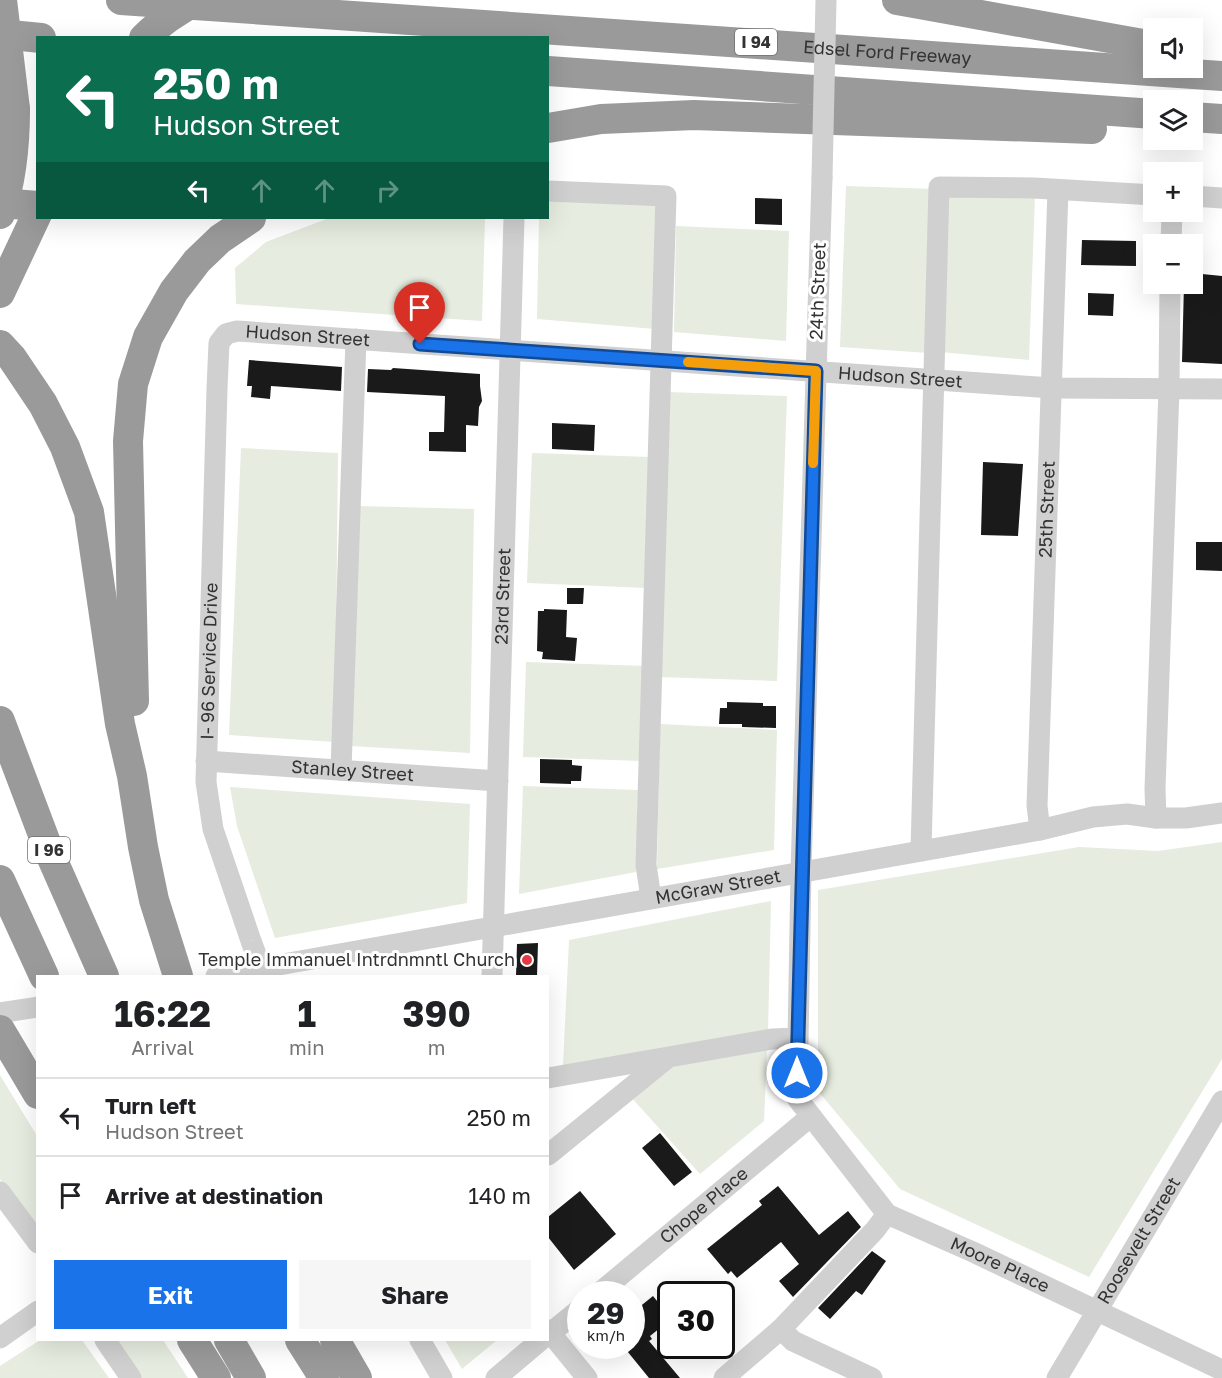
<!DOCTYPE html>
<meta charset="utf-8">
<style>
body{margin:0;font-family:"Golos Text",sans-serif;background:#f6f6f6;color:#202124;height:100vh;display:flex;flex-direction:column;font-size:22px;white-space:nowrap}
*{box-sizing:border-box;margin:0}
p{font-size:20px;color:#757577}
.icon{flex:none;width:33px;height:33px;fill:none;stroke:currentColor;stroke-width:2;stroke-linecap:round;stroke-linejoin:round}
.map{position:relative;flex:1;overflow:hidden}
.side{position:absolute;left:36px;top:975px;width:513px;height:366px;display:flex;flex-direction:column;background:#fff;border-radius:0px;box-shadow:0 6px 24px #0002}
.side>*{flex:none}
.guide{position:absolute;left:36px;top:36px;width:513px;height:183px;border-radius:0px;box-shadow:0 6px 24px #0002;background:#0b6e4f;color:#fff;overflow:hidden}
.controls{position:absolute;left:1143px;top:18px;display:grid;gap:12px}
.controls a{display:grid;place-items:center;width:60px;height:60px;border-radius:0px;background:#fff;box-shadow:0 6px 24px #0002;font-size:30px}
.speed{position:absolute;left:567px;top:1281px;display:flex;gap:12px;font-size:30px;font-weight:700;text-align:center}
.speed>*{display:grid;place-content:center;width:78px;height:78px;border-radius:50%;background:#fff;box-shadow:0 6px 24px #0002;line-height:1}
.speed small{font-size:15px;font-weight:400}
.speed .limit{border:3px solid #111;border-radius:9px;background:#fff;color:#111}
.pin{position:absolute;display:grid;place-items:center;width:51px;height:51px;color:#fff;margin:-62px -26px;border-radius:50% 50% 50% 0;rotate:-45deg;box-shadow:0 0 6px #0007}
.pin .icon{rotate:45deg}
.me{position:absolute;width:66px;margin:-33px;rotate:0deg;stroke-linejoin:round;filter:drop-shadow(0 0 4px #0008)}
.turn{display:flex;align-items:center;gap:21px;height:126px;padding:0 18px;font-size:27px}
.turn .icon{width:78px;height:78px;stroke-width:2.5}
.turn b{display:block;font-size:42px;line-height:51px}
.lanes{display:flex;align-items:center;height:57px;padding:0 18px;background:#0003;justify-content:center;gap:30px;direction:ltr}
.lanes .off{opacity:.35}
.eta{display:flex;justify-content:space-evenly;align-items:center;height:102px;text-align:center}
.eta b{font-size:36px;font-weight:700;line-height:42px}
.action{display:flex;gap:12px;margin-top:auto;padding:12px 18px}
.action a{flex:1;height:69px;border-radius:0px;background:#1a73e8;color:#fff;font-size:24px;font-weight:700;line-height:69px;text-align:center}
.action a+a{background:#f6f6f6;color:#202124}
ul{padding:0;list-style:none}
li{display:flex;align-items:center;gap:18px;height:78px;padding:0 18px;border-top:2px solid #e0e0e0}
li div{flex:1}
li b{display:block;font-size:22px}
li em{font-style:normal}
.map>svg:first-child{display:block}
</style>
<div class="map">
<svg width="1222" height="1378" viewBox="0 0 1222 1378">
<rect width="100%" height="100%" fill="#fff"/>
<path fill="#e6ecdf" d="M 846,186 L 935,189 L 929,353 L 840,347 Z
M 944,193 L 1035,196 L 1029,360 L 940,352 Z
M 548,196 L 657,201 L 655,329 L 537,319 L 539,218 L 548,218 Z
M 329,218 L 485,218 L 482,321 L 236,304 L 235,268 L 266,242 Z
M 676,226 L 789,231 L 786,341 L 674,332 Z
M 667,392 L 787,396 L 777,681 L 658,677 Z
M 241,448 L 338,453 L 335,742 L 229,735 Z
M 532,453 L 651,457 L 647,588 L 527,583 Z
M 357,506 L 474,509 L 470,753 L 351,746 Z
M 526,662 L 646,666 L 643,761 L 523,757 Z
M 660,724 L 777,730 L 774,850 L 657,869 Z
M 523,786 L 638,790 L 636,872 L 519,894 Z
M 230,787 L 470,804 L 467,903 L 275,938 L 237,826 Z
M 1222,842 L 1222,1059 L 1089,1277 L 900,1189 L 818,1091 L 818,890 L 1079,847 L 1158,851 Z
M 771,901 L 768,1032 L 563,1066 L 569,940 Z
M 767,1047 L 764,1121 L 700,1174 L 631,1097 L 667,1064 Z
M 0,1075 L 37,1136 L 37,1231 L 0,1179 Z
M 40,1340 L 82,1340 L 109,1378 L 0,1378 L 0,1366 Z
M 111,1340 L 163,1340 L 188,1378 L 137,1378 Z
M 445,1340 L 497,1340 L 462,1369 Z"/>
<path fill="#1a1a1a" d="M 755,198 L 782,199 L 782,225 L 755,224 Z
M 1082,240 L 1136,241 L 1136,266 L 1081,265 Z
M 1192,273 L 1222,276 L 1222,364 L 1182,362 L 1184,284 L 1192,284 Z
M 1088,293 L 1114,294 L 1113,316 L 1088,315 Z
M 249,360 L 342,367 L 341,391 L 271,386 L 270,399 L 251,397 L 252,386 L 247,386 Z
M 393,368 L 480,374 L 480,386 L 482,401 L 479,407 L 478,426 L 466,425 L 466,452 L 429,451 L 429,432 L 444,432 L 445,396 L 367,392 L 368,369 L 391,370 Z
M 552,423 L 595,425 L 594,451 L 552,449 Z
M 983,462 L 1023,464 L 1018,536 L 981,535 Z
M 1196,542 L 1222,542 L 1222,571 L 1196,570 Z
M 567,588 L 584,588 L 583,604 L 567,604 Z
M 544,609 L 567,610 L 566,637 L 577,638 L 575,661 L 542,659 L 543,652 L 537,651 L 538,611 L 544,611 Z
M 727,702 L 763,703 L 763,706 L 776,706 L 776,728 L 742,727 L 742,724 L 719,724 L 720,708 L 727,708 Z
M 540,759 L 572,760 L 572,765 L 582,766 L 581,781 L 571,781 L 571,784 L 540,783 Z
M 538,943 L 537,976 L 516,976 L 517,944 Z
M 660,1133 L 692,1172 L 674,1186 L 642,1148 Z
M 778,1186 L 819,1235 L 848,1211 L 861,1227 L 793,1297 L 779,1281 L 799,1264 L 781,1242 L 737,1278 L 731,1271 L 728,1274 L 707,1249 L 762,1205 L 759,1201 Z
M 580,1191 L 616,1234 L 574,1270 L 548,1237 L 548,1217 Z
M 872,1251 L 886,1261 L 862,1295 L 856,1291 L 830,1319 L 818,1308 Z
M 653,1296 L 670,1317 L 670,1320 L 650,1336 L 652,1339 L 649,1341 L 680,1378 L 649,1378 L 623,1346 L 632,1346 L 632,1313 Z"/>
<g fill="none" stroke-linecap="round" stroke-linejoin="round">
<g stroke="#d0d0d0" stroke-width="21">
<path id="s1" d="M 822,178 L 801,871 L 797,1098 L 887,1214 L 973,1252 L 1222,1370"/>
<path d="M 548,191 L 666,196 L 646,865 L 651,898"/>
<path d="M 1192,196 L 1222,198"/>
<path d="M 1171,244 L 1172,212"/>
<path id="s2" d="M 206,761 L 498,781"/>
<path d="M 341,770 L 356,339"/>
<path d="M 1156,818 L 1155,789 L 1169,389 L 1170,284"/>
<path id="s3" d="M 1040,830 L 1037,806 L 1058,190"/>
<path d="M 921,850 L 939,187 L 1034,188 L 1154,195"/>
<path id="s4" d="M 216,976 L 1040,830 L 1093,817 L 1127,814 L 1156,818 L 1186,818 L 1222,813"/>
<path id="s5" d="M 264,976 L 251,941 L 213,829 L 206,782 L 217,389 L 219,343 L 226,334 L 237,331 L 1052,388 L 1222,389"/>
<path id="s6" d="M 492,976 L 514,218"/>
<path d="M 0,1013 L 38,1007"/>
<path d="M 548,1078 L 772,1039 L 797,1038"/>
<path d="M 548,1155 L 666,1059"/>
<path d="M 0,1192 L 38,1243"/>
<path id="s7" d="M 598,1294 L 810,1117"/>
<path d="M 781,1329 L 793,1341 L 872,1378"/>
<path d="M 548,1330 L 587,1378"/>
<path d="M 548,1335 L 580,1309"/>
<path d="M 0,1338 L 38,1311"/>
<path d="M 105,1340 L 131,1378"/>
<path d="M 420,1340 L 442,1378"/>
<path d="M 496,1378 L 541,1340"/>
<path d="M 724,1378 L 781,1329 L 875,1230 L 887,1214"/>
<path id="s8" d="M 1057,1378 L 1222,1101"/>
</g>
<g stroke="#9a9a9a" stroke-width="30">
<path id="s9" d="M 121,0 L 1222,76"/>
<path d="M 897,0 L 1154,46"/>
<path d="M 0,34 L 41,38"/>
<path d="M 548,71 L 1154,114"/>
<path d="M 1192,117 L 1222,119"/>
<path d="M 548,128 L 601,119 L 694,115 L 1092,129"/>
<path d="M 0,214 C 12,180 15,145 15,109"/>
<path d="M 0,293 L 38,212"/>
<path d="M 0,345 L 12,358 L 43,404 L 65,447 L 89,512 L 120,724 L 132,776 L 143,847 L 154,900 L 178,976"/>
<path d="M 134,701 L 128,441 L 133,384 L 148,337 L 174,291 L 197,261 L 220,239 L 251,218"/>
<path d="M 0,721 L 51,856 L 104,976"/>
<path d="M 0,880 L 44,976"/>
<path d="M 0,1030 L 38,1094"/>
<path d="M 192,1340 L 216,1378"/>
<path d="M 229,1340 L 251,1378"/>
<path d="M 300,1340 L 324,1378"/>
<path d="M 335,1340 L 357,1378"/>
</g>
<path stroke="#d0d0d0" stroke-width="21" d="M 822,178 L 826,0"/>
<path stroke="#9a9a9a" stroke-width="30" d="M 2,0 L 15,109
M 144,38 C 161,21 178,10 198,0
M 0,203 L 38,206"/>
</g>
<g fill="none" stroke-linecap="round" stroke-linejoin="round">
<g stroke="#114b97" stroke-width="15">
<path id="route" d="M 420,344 L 816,371 L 797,1073"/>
</g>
<use href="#route" stroke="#1a73e8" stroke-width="10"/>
<path stroke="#f59e0b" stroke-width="10" d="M 688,362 L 816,371 L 813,463"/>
</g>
<circle fill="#e63946" stroke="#fff" stroke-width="2" cx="527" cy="960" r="6"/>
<g text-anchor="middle" stroke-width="6" stroke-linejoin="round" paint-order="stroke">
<g fill="#fff" stroke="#707070" stroke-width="1.5">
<rect x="735" y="29" width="42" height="26" rx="4.5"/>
<rect x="28" y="837" width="42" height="26" rx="4.5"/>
</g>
<g font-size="16" font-weight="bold" fill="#333">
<text x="756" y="48">I 94</text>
<text x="49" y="856">I 96</text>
</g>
<g font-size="18" fill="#333" stroke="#fff">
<text dy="6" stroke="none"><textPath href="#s9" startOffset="768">Edsel Ford Freeway</textPath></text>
<text transform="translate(818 291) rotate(-88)" y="6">24th Street</text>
<text dy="6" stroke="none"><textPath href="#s5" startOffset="736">Hudson Street</textPath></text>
<text dy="6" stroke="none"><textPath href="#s5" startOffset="1330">Hudson Street</textPath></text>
<text dy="6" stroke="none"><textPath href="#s3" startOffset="321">25th Street</textPath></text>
<text dy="6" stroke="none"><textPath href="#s6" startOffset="380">23rd Street</textPath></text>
<text dy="6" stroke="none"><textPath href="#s5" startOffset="324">I- 96 Service Drive</textPath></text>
<text dy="6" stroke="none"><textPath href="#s2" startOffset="147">Stanley Street</textPath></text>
<text dy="6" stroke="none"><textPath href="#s4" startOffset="510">McGraw Street</textPath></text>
<text dy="6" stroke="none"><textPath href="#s7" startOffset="138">Chope Place</textPath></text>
<text dy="6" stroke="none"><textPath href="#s8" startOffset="160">Roosevelt Street</textPath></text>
<text dy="6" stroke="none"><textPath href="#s1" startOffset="1191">Moore Place</textPath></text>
</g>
<g font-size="18" fill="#333" stroke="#fff" text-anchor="end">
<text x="515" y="966">Temple Immanuel Intrdnmntl Church</text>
</g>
</g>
</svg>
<div class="controls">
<a><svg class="icon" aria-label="sound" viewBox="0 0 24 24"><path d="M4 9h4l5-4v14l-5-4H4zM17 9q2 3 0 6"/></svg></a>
<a><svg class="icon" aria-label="layers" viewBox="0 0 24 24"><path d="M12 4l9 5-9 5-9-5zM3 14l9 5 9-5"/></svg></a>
<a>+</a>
<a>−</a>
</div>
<div class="speed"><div>29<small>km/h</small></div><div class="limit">30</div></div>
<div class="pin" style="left:420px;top:344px;background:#d93025"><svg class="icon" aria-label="arrive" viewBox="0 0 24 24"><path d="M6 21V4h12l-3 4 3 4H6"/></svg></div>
<svg class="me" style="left:797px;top:1073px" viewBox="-20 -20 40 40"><circle r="17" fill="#1a73e8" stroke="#fff" stroke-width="3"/><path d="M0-11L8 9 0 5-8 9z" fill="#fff"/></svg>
<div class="guide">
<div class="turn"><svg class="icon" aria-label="left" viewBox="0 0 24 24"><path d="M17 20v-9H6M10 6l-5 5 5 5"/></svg><div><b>250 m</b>Hudson Street</div></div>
<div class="lanes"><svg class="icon" aria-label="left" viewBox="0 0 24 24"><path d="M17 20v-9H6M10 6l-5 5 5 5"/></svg><svg class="icon off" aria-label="ahead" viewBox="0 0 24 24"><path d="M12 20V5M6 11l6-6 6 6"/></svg><svg class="icon off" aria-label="ahead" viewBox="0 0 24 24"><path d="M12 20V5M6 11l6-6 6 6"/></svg><svg class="icon off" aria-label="right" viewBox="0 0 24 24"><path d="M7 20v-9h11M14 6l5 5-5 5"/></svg></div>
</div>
<section class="side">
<div class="eta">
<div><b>16:22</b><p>Arrival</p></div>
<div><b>1</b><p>min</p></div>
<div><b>390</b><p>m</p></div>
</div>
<ul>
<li><svg class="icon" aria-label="left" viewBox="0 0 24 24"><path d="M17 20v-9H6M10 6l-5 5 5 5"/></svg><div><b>Turn left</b><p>Hudson Street</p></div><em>250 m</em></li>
<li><svg class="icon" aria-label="arrive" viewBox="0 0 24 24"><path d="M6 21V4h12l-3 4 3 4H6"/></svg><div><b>Arrive at destination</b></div><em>140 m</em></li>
</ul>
<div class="action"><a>Exit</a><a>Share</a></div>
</section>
</div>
